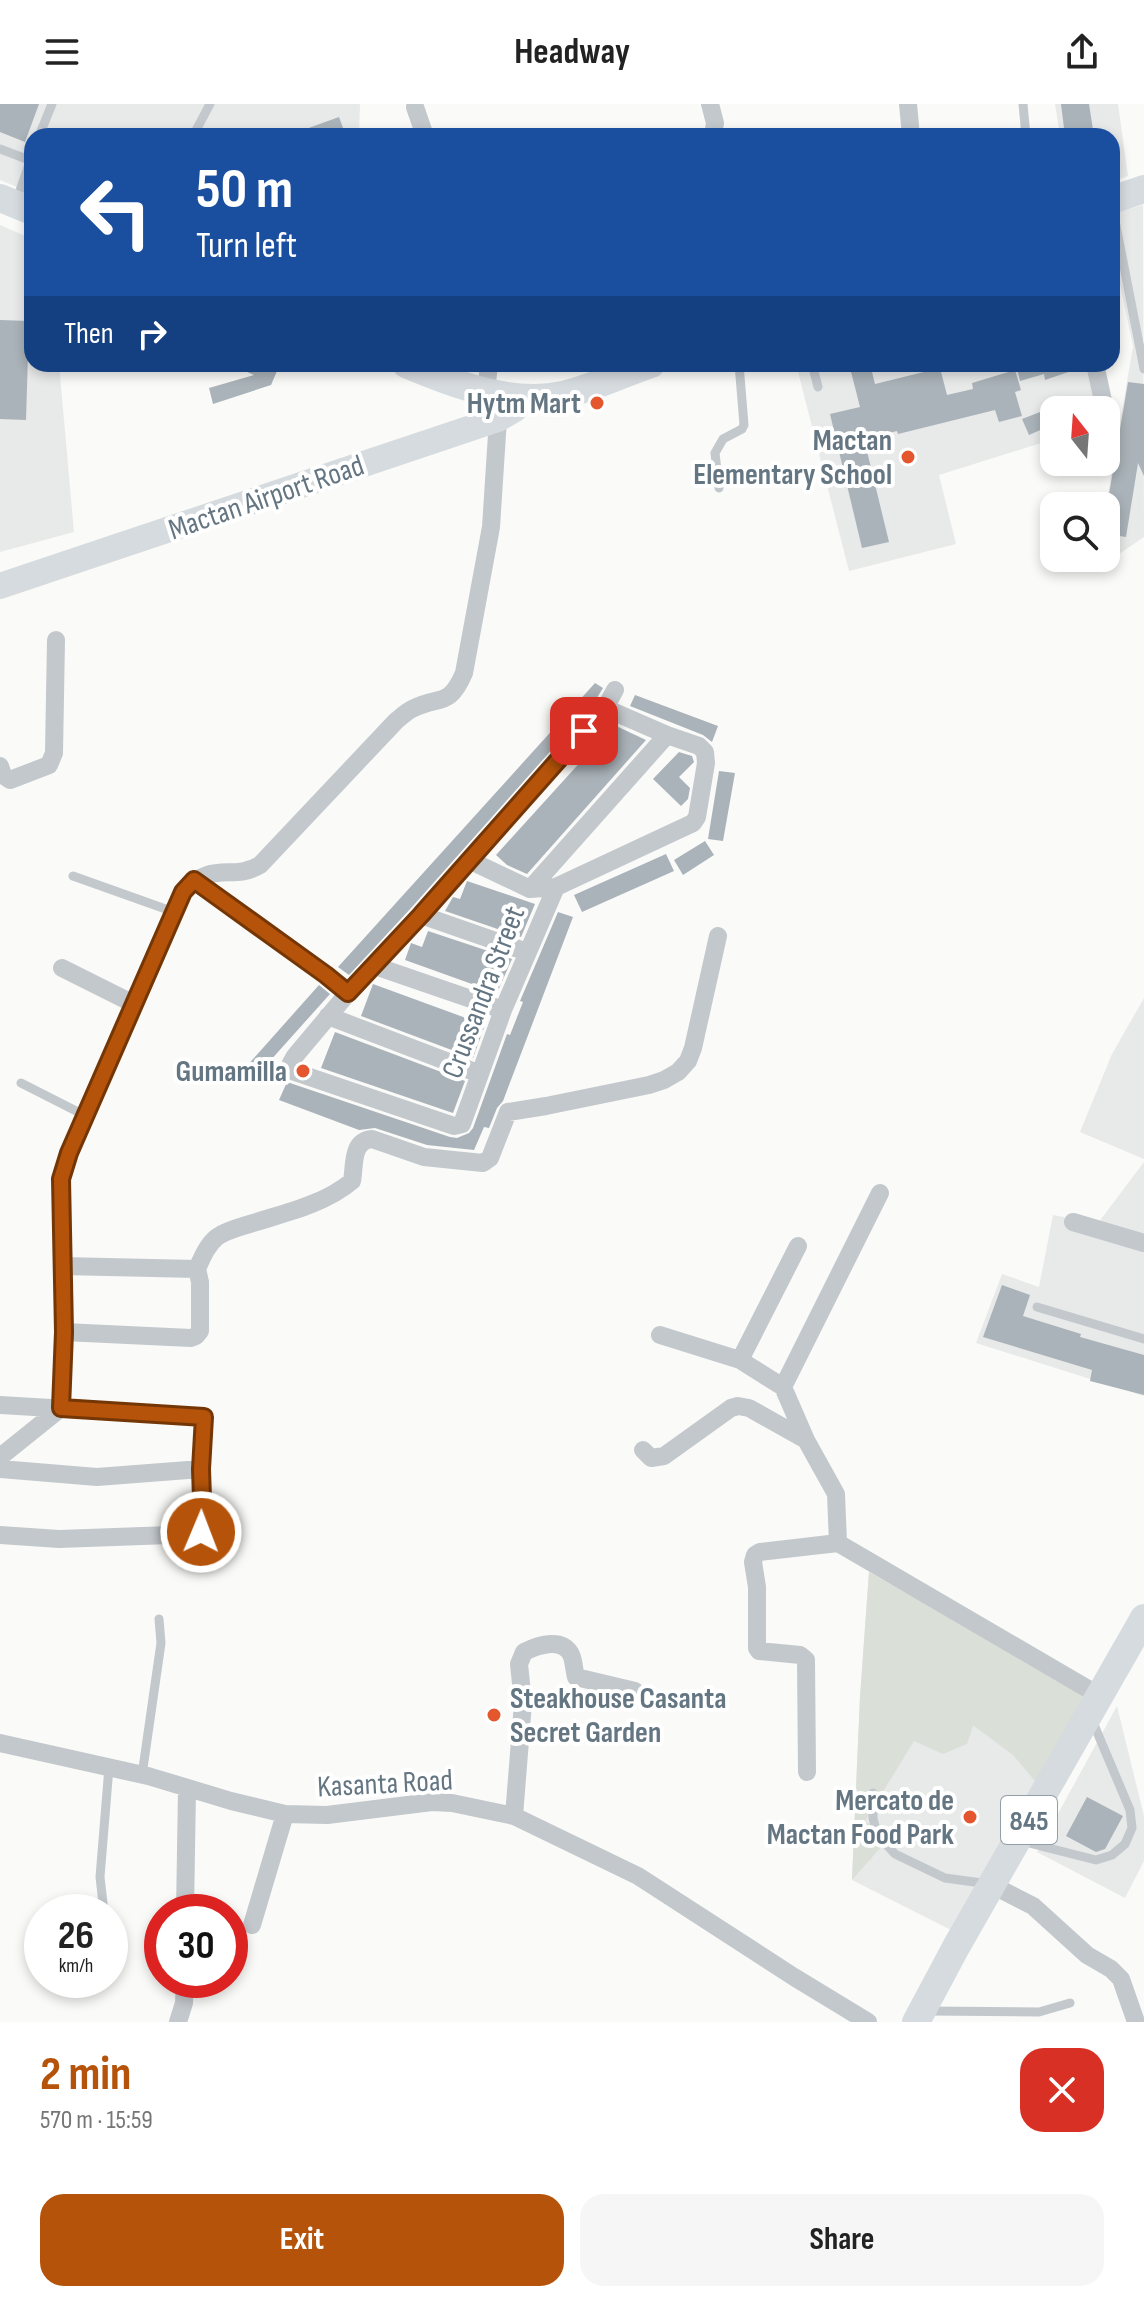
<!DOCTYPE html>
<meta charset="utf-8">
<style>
body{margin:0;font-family:"Sofia Sans Condensed",sans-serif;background:#f6f6f6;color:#222;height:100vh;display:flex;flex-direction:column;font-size:30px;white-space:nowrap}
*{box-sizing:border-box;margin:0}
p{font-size:26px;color:#767676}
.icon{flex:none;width:44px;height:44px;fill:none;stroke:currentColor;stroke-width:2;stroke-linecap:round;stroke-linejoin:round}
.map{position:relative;height:1918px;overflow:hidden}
.sheet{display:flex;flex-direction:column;background:#fff;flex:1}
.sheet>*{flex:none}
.hud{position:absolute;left:24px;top:24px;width:1096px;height:244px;border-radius:24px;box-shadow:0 4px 12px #0003;background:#1a4fa0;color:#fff;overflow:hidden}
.needle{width:52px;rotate:343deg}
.tools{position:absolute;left:1040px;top:292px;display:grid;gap:16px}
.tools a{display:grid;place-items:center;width:80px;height:80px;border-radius:16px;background:#fff;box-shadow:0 4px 12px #0003;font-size:40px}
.speed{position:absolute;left:24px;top:1790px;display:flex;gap:16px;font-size:40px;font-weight:700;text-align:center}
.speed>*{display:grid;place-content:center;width:104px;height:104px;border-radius:50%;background:#fff;box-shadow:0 4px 12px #0003;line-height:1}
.speed small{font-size:20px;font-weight:400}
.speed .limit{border:12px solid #d22;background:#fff;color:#111}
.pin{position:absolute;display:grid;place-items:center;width:68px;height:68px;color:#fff;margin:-34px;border-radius:16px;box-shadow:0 4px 12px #0006}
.me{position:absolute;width:88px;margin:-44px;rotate:1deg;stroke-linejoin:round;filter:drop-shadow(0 0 6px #0008)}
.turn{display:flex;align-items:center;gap:28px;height:168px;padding:0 40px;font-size:36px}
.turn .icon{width:104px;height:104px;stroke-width:2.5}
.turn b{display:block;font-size:56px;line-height:68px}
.then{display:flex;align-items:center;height:76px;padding:0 40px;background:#0003;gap:16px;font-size:30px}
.round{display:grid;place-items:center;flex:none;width:84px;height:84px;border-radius:24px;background:#f6f6f6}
.headline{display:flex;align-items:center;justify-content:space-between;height:136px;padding:0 40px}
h1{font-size:48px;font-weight:700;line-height:60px;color:#b45309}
.button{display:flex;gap:16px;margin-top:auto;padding:16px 40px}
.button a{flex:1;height:92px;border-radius:24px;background:#b45309;color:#fff;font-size:32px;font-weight:700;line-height:92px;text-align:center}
.button a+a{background:#f6f6f6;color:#222}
header{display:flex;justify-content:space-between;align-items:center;height:104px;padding:0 40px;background:#fff;font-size:36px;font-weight:700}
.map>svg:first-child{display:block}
</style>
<header><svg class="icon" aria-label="menu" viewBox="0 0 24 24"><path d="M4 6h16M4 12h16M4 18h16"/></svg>Headway<svg class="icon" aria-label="share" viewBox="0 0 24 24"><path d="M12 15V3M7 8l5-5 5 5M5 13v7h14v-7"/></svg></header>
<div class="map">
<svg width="1144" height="1918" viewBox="0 0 1144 1918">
<rect width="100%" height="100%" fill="#fafaf8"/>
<path fill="#e8e9e9" d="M 0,0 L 360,0 L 359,32 L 32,32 L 32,89 L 0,76 Z
M 1055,0 L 1118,0 L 1128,72 L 1112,78 L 1112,32 L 1060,32 Z
M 1143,101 L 1144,433 L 1094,467 L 1097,454 L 1106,454 L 1106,402 L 1133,242 L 1112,143 L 1112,110 Z
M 0,121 L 32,135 L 32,260 L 59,260 L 74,428 L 0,448 Z
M 796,260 L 1087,260 L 1096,302 L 1091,306 L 1054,306 L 1054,335 L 939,371 L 956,440 L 849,467 Z
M 1144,894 L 1144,1055 L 1080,1028 L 1112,950 Z
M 1144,1058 L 1144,1292 L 976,1239 L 1002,1170 L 1039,1183 L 1053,1111 L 1098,1119 Z
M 869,1468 L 1089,1592 L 955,1828 L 852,1776 L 860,1593 Z
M 1117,1602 L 1144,1712 L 1144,1757 L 1125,1794 L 1037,1748 Z"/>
<path fill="#dadfd7" d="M 869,1468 L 1089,1592 L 1040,1683 L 1013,1651 L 974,1622 L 973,1622 L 967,1640 L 943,1650 L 914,1637 L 865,1717 L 890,1733 L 852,1776 L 860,1593 Z"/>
<path fill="#aab3b9" d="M 0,0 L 39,0 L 25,38 L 0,28 Z
M 1061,0 L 1089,0 L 1094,32 L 1065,32 Z
M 339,13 L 346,32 L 293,32 L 292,30 Z
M 0,216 L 29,217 L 26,316 L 0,315 Z
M 229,260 L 280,260 L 271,281 L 213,300 L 209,284 L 254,271 Z
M 849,260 L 870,260 L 875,280 L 940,264 L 947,291 L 973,285 L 972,279 L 1015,266 L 1021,286 L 1015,288 L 1022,312 L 999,318 L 995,306 L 898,330 L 897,327 L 864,335 L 889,438 L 862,444 L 830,310 L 860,303 Z
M 1016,260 L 1083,260 L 1083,263 L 1045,276 L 1044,270 L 1020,277 Z
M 1128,278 L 1144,280 L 1144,372 L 1138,359 L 1126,433 L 1106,430 L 1106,408 Z
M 1040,308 L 1047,323 L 1029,331 L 1022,315 Z
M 595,579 L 603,584 L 595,597 L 412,803 L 349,871 L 338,863 Z
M 635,591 L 718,622 L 712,638 L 703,631 L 630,602 Z
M 614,621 L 646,636 L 527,770 L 507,761 L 496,751 Z
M 679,648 L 692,652 L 694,658 L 679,673 L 690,684 L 688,695 L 681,702 L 653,675 Z
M 719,667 L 735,669 L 723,737 L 708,735 Z
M 705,737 L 714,751 L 683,771 L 674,756 Z
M 666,750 L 674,767 L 582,808 L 574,791 Z
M 467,777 L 535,800 L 521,833 L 445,807 L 453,793 L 460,795 Z
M 558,808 L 573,813 L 503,997 L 497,1004 L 489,1024 L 484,1023 L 474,1046 L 427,1041 L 375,1024 L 359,1026 L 279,996 L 287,978 L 450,1033 L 457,1034 L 469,1029 L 473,1024 L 507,930 L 510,931 L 523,898 L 520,897 Z
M 428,827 L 512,855 L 497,889 L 405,856 L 411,839 L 422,843 Z
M 373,880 L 485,921 L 473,954 L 361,912 Z
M 319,881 L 330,890 L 251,978 L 238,972 Z
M 335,928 L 465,977 L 453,1009 L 321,964 Z
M 1002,1181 L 1030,1191 L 1023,1212 L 1081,1230 L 1080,1233 L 1144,1251 L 1144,1291 L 1090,1277 L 1092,1266 L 983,1233 Z
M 1087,1693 L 1123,1712 L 1105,1745 L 1096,1748 L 1066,1732 Z"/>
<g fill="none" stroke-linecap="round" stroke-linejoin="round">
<path stroke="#c3c8cc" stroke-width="9" d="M 1023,0 L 1026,32
M 39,32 L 52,0
M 193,32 L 210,0
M 0,45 L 32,57
M 16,98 L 32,52
M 1112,101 L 1144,265
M 812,260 L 818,283
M 719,384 L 715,349 L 723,335 L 742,325 L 744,321 L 739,260
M 73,772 L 174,808
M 21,979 L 86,1012
M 1037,1203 L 1144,1235
M 142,1671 L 161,1539 L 159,1515
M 873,1689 L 873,1714 L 877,1730 L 895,1750 L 945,1774 L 989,1780
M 1021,1737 L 1096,1756 L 1112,1751 L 1125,1740 L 1132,1724 L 1130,1706 L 1092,1616
M 104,1808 L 100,1773 L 109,1663
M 929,1907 L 1039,1908 L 1070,1899"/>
<path stroke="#c3c8cc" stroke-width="18" d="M 710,0 L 715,19 L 713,32
M 908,0 L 911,32
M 415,3 L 425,32
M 1095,260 L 1105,306
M 486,288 L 489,260
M 0,662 L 3,671 L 10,676 L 49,661 L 54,649 L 56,536
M 469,756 L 530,785 L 556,783 L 693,719 L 697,713 L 706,659 L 705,648 L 699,642 L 667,631 L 605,604
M 194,776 L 326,871 L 348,889
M 556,783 L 503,906 L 462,1020 L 454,1022 L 292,967 L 291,959 L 295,952 L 348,889 L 421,811 L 605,604 L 615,586
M 530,785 L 667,631
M 421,811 L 527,848
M 375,862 L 503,906
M 62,864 L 134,900
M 328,912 L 480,970
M 1073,1118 L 1144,1139
M 798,1142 L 740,1256 L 783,1283 L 806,1336 L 836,1390 L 838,1439
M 62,1162 L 197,1165 L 200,1178 L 200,1227 L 196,1232 L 191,1234 L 64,1228
M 197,1165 C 202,1154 207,1141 217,1133 C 227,1126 241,1123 253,1119 C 285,1109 325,1100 352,1077 C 355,1061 351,1037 372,1035 L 424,1053 L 483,1059 L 490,1054 L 508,1008 L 546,1002 L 649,981 L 664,976 L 678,968 L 688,957 L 693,944 L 718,832
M 660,1231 L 740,1256
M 783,1283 L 880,1089
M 0,1301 L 204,1313 L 201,1365 L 203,1424 L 198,1430 L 59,1435 L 0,1431
M 643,1346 L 651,1354 L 664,1352 L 731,1304 L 738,1302 L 749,1304 L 806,1336
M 0,1353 L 61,1304 L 64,1228 L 61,1075 L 69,1049 L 183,788 C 214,755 231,778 260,761 L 396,617 C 401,613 406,608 412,605 C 440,591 449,604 464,569 L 491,423 L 498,315
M 0,1365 L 97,1373 L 201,1365
M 0,1639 L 148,1672 L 231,1697 L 285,1710 L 327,1711 L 432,1698 L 452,1699 L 514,1712 L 638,1772 L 794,1873 L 868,1918
M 807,1668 L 806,1556 L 800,1551 L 759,1547 L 757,1544 L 757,1483 L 753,1458 L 755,1451 L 760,1448 L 838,1439 L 1100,1592
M 514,1712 L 523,1599 L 519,1560 L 524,1548 C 538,1541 565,1532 572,1553 C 574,1559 574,1566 576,1573 L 635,1587
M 992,1781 L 1033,1802 L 1087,1851 L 1111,1865 L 1121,1875 L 1136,1918
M 185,1808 L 187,1685
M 252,1821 L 285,1710
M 178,1918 L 184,1899 L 185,1876"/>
<path stroke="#d6dbdf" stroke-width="26" d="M 0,482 L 498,315 L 515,305 L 526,293"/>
<path stroke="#d6dbdf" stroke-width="28" d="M 0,94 L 32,107
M 1112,96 L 1144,85
M 406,260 C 453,280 511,302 563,291 C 592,284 622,270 651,260
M 916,1918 L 956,1843 L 1144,1514"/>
</g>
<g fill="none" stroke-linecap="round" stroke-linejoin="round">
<g stroke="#753606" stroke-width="20">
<path id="route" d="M 201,1428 L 203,1424 L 201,1365 L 204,1313 L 61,1304 L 64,1228 L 61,1075 L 69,1049 L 183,788 L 194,776 L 326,871 L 348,889 L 421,811 L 584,627"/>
</g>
<use href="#route" stroke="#b45309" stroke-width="14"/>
</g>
<g fill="#e4572e" stroke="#fff" stroke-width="3">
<circle cx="597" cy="299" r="8"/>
<circle cx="908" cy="353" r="8"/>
<circle cx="303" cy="967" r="8"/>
<circle cx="494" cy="1611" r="8"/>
<circle cx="970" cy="1713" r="8"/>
</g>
<g text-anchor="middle" stroke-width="8" stroke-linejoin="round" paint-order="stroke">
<rect fill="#fff" stroke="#939fa8" stroke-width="2" x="1001" y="1692" width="56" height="48" rx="6"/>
<g font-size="28" font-weight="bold" fill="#657683">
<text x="1029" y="1726">845</text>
</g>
<g font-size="30" font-weight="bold" fill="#657683" stroke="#fff" text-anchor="end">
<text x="581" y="309">Hytm Mart</text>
<text x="892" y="346">Mactan<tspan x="892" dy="34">Elementary School</tspan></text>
<text x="287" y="977">Gumamilla</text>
<text x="510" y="1604" text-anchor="start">Steakhouse Casanta<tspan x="510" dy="34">Secret Garden</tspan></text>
<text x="954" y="1706">Mercato de<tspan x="954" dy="34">Mactan Food Park</tspan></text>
</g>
<g font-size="30" fill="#657683" stroke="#fff">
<text transform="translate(266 393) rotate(-19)" y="10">Mactan Airport Road</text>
<text transform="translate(483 888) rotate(-69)" y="10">Crussandra Street</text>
<text transform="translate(385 1679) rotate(-3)" y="10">Kasanta Road</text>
</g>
</g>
</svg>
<div class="tools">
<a><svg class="needle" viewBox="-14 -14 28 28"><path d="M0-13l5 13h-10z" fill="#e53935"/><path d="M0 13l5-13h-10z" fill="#767676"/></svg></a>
<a><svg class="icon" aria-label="search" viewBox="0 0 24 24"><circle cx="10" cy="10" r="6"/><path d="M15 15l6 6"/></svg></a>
</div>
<div class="speed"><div>26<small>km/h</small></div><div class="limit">30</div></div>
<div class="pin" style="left:584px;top:627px;background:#d93025"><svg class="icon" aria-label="arrive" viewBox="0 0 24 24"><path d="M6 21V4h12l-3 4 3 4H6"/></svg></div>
<svg class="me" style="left:201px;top:1428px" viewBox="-20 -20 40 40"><circle r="17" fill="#b45309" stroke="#fff" stroke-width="3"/><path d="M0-11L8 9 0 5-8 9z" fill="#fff"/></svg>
<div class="hud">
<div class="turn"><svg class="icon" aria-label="left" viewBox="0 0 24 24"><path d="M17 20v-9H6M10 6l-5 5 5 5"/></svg><div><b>50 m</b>Turn left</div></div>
<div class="then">Then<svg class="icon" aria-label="right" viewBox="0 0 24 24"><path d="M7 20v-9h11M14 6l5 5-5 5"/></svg></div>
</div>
</div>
<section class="sheet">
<div class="headline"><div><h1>2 min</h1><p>570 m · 15:59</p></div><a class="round" style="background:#d93025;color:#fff"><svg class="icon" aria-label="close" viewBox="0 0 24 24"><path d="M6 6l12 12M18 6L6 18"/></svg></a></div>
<div class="button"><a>Exit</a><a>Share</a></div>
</section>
